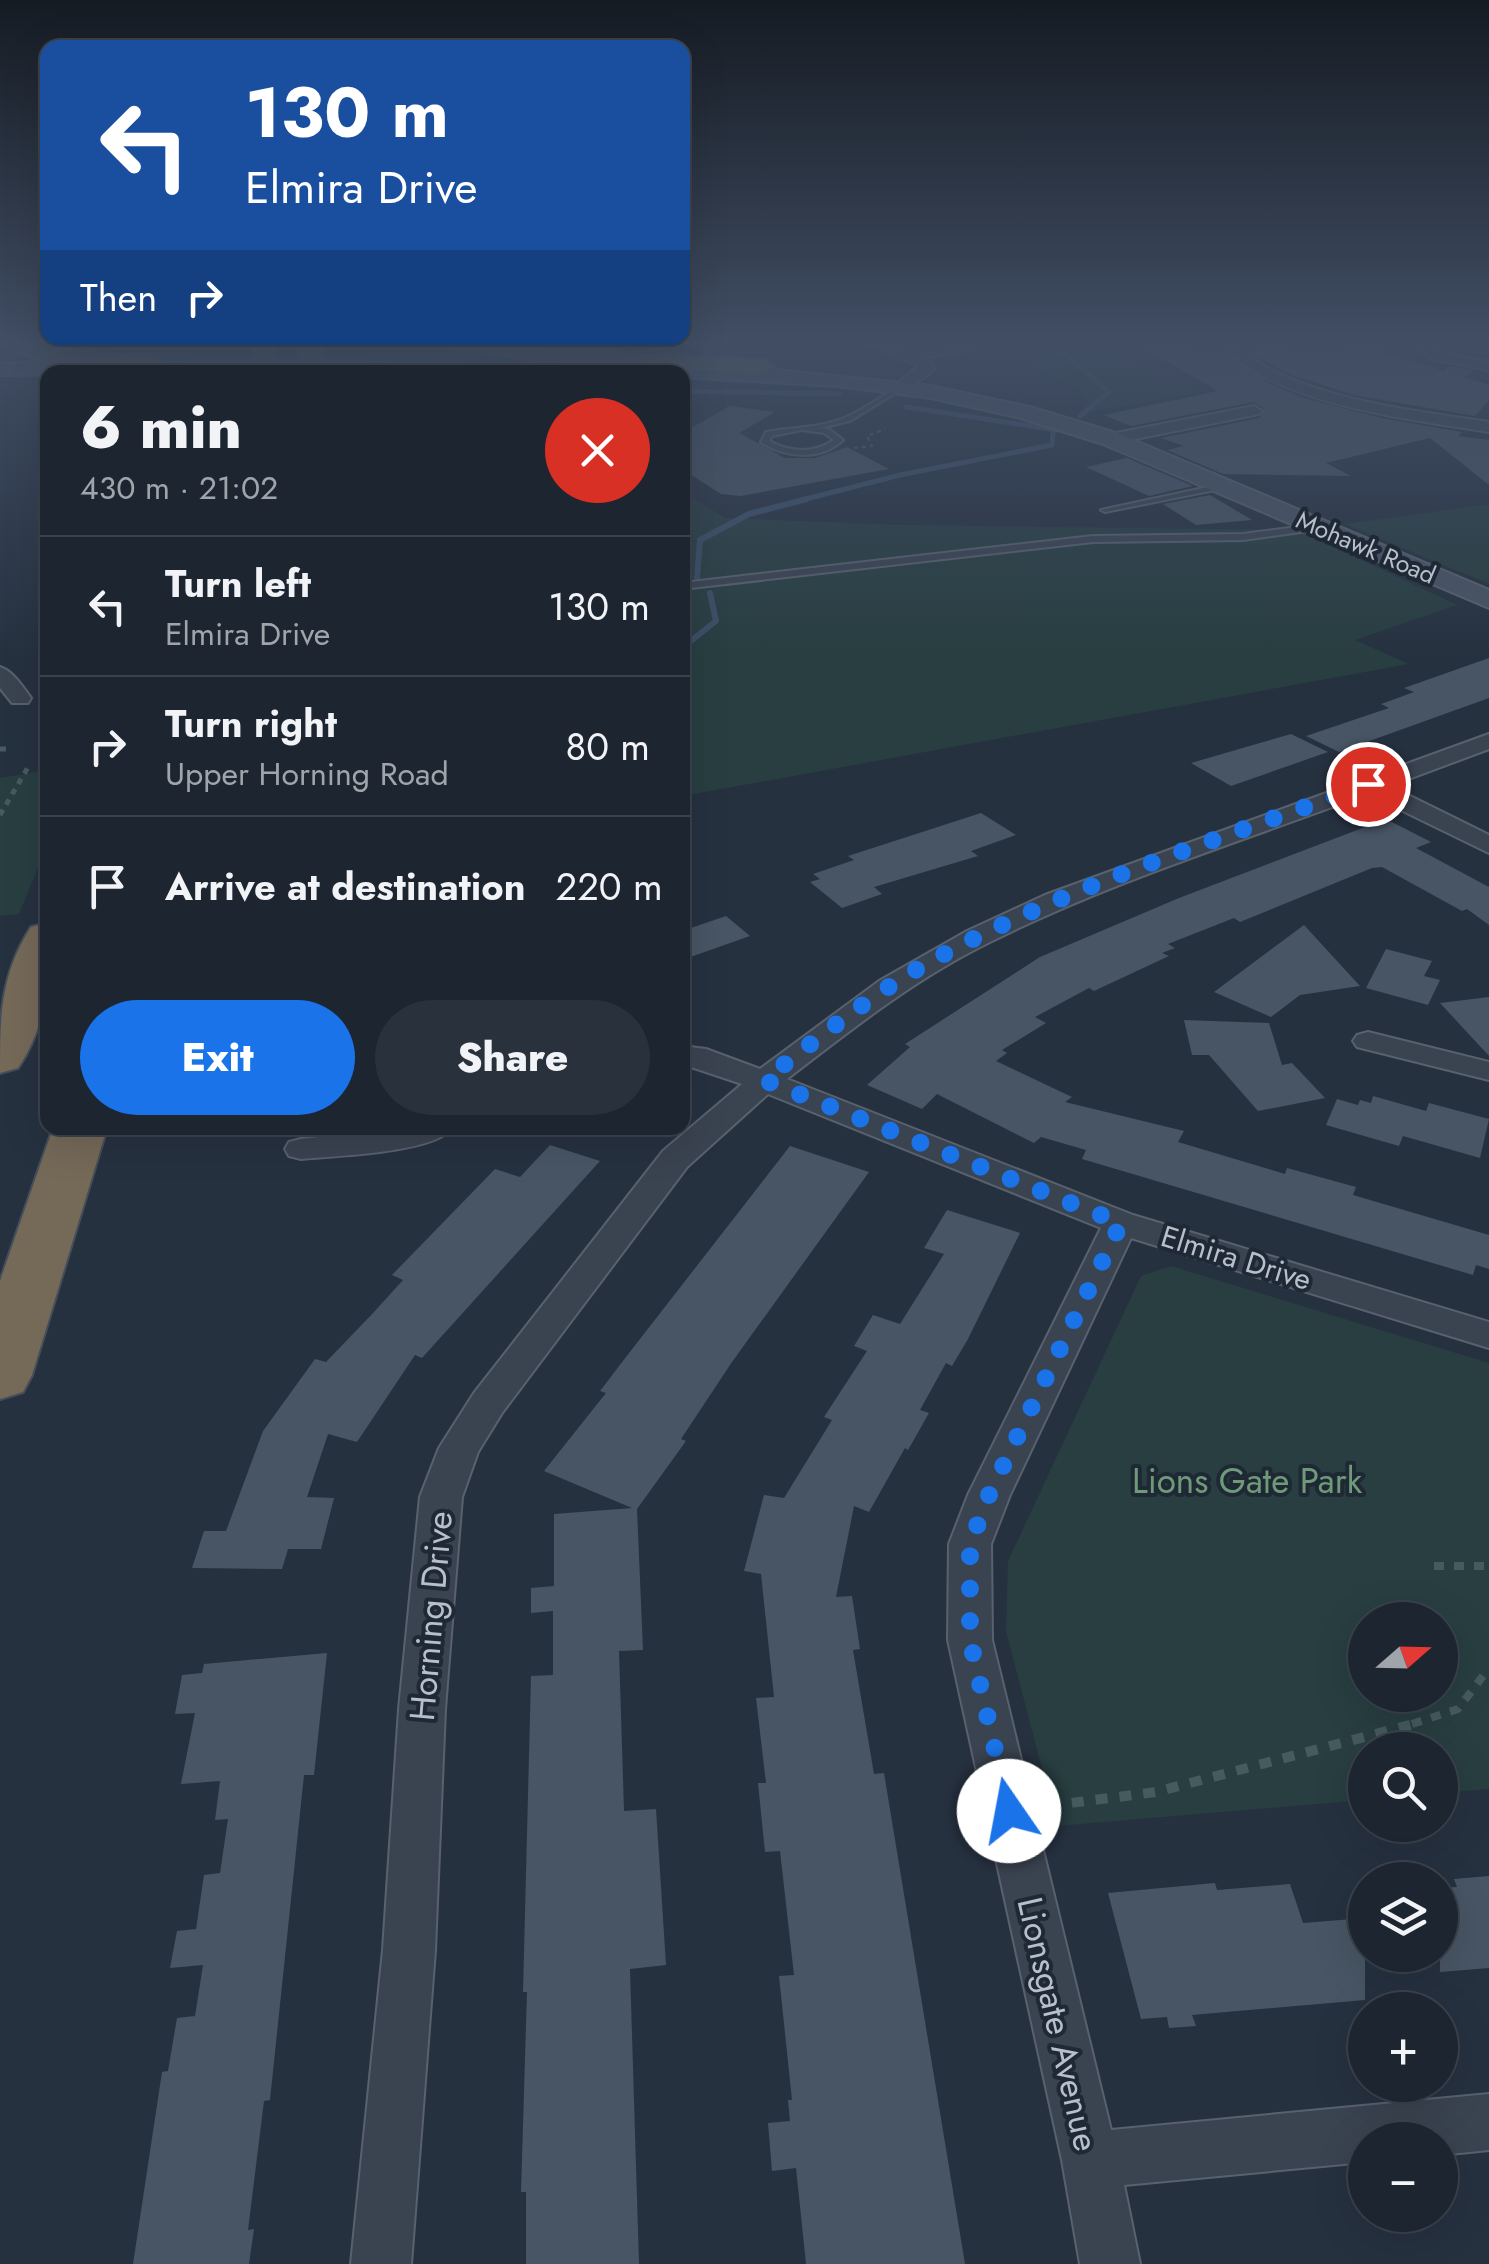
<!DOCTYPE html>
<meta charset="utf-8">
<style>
body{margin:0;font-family:Jost,sans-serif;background:#29313c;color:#f1f3f6;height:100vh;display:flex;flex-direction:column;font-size:38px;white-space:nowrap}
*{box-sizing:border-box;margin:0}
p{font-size:32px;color:#a0a5ab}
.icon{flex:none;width:55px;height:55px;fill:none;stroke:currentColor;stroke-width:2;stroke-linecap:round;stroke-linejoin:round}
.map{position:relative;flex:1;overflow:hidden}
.details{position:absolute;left:40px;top:365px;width:650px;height:770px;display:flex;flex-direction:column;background:#1c2530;border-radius:20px;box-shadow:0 10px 40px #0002,0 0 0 2px #3a424c}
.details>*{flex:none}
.top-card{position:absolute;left:40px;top:40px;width:650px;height:305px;border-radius:20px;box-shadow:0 10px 40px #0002,0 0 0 2px #3a424c;background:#1a4fa0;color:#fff;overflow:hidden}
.needle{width:65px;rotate:70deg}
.fabs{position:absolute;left:1348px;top:1602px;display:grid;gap:20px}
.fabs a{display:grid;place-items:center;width:110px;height:110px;border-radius:50%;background:#1c2530;box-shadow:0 10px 40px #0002,0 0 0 2px #3a424c;font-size:50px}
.pin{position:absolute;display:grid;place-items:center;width:85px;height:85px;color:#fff;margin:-42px;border:5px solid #fff;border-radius:50%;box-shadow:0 2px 10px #0007}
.me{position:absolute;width:110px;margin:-55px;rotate:348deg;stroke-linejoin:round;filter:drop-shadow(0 0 8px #0008)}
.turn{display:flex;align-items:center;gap:35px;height:210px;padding:0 40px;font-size:45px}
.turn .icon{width:130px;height:130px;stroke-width:2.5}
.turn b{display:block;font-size:70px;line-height:85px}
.then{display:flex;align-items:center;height:95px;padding:0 40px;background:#0003;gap:20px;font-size:38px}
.round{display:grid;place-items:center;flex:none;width:105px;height:105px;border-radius:52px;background:#29313c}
.head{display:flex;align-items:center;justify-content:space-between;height:170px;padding:0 40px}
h1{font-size:60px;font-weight:800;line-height:75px}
.primary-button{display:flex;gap:20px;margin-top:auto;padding:20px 40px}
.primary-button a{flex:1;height:115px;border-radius:60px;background:#1a73e8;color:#fff;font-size:40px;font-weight:800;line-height:115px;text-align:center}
.primary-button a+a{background:#29313c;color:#f1f3f6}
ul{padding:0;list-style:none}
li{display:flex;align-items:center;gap:30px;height:140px;padding:0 40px;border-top:2px solid #3a424c}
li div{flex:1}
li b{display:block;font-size:38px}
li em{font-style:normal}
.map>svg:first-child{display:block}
</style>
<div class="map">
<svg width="1489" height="2264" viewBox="0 0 1489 2264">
<rect width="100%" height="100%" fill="#263140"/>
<path fill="#283e41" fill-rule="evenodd" d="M 28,340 L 232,340 L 234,358 L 76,353 Z
M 356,340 L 410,340 L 448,350 L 447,354 L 431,358 L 364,356 L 358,353 Z
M 1114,351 L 1152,379 L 1213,391 L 1092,411 C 1088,386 1041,374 1022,359 Z
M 682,492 L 725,518 L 902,525 L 1298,530 L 1457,605 L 1355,640 L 1409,664 L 683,796 Z
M 1489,504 L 1489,584 L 1345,524 Z
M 47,770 L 47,846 L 19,914 L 0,916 L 0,778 Z
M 1171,1266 L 1489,1363 L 1489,1789 L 1440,1793 L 1440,1750 L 1365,1750 L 1365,1800 L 1057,1826 L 1006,1631 L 1008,1561 L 1141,1276 ZM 1440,1620 L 1440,1695 L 1365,1695 L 1365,1620 Z"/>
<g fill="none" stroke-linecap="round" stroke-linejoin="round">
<path stroke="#3c4f68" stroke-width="5" d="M 1071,340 L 1054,345 L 1109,392 L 1080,416
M 682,391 L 839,394
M 906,407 L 1057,430
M 798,501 L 900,475 L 1052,445 L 1053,432"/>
<path stroke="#3c4f68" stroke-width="6" d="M 697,577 L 700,540 L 749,514 L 807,499
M 682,648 L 716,621 L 710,593"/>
</g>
<path fill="#485564" d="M 1131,340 L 1192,340 L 1197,352 L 1225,351 L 1269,383 L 1304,398 L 1382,418 L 1462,432 L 1458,436 L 1489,440 L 1489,485 L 1430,438 L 1326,463 L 1351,476 L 1223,474 L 1167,450 L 1184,446 L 1161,438 L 1260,418 L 1264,408 L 1253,402 L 1131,426 L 1104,415 L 1218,391 Z
M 1262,340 L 1292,340 L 1290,352 L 1337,351 L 1349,340 L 1391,340 L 1378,352 L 1444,371 L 1449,366 L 1474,371 L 1463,377 L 1489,385 L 1489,400 L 1475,416 L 1353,395 L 1284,372 L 1256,356 L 1250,350 L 1259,350 Z
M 730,406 L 775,412 L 739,433 L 785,458 L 815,458 L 847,447 L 889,469 L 740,496 L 721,494 L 682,469 L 682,433 Z
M 1127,458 L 1193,486 L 1149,496 L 1086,467 Z
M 1210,495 L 1252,520 L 1196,525 L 1163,504 Z
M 1489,658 L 1489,698 L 1339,752 L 1306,736 L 1389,708 L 1381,704 L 1414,692 L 1404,688 Z
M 1291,734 L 1328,752 L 1231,786 L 1191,763 Z
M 981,813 L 1016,835 L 971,851 L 978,856 L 874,887 L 882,894 L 842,908 L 810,882 L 820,879 L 813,874 L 854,860 L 848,856 Z
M 1386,819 L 1431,842 L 1416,848 L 1489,887 L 1489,925 L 1467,909 L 1462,911 L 1382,867 L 1372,868 L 1240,922 L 1234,918 L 1168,944 L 1175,948 L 1162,953 L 1169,956 L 1094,991 L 1089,988 L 1035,1017 L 1046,1023 L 1002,1050 L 1007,1053 L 996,1061 L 1072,1097 L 1065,1102 L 1184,1131 L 1178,1142 L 1285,1174 L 1287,1168 L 1356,1187 L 1353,1195 L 1489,1235 L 1489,1269 L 1476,1265 L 1473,1275 L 1082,1159 L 1086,1150 L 1041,1137 L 1034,1143 L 937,1094 L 922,1109 L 867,1085 L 910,1047 L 905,1044 L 1040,957 L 1179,898 Z
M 726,916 L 750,936 L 682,960 L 682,931 Z
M 1304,925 L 1360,986 L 1300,995 L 1271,1017 L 1214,992 Z
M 1386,949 L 1432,961 L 1424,976 L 1440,980 L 1428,1005 L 1366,988 Z
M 1489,997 L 1489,1056 L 1440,1003 Z
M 1184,1020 L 1269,1023 L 1282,1065 L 1292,1063 L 1325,1098 L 1258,1111 L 1209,1055 L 1192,1055 Z
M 1373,1096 L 1426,1111 L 1429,1103 L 1489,1119 L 1480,1158 L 1403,1136 L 1399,1146 L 1326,1125 L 1337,1099 L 1358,1105 L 1360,1100 L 1371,1103 Z
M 550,1145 L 600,1161 L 422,1358 L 415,1355 L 357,1442 L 328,1434 L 307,1497 L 334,1498 L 321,1549 L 288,1549 L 282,1569 L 192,1568 L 204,1531 L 226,1531 L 263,1431 L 315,1359 L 326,1362 L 374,1312 L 403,1280 L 392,1275 L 495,1169 L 520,1177 Z
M 790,1146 L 869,1172 L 732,1362 L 681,1439 L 686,1441 L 637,1509 L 643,1650 L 619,1651 L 624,1811 L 656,1809 L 666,1965 L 630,1969 L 639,2264 L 526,2264 L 526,2192 L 521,2192 L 527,1992 L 523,1992 L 531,1676 L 553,1675 L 553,1611 L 531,1613 L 531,1588 L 554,1586 L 554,1514 L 632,1508 L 544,1471 L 606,1393 L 600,1391 L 626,1357 Z
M 947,1210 L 1020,1233 L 968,1339 L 952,1366 L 946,1363 L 920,1410 L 929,1413 L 908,1450 L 905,1448 L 869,1512 L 854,1506 L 836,1597 L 852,1596 L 860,1649 L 853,1650 L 874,1774 L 884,1773 L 965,2264 L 806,2264 L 796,2168 L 772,2171 L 768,2123 L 790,2121 L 788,2100 L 792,2100 L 779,1976 L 794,1975 L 780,1851 L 765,1852 L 758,1783 L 766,1783 L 756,1698 L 774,1697 L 761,1574 L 744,1571 L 764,1495 L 784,1498 L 832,1420 L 824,1417 L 867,1351 L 854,1346 L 873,1315 L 900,1324 L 944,1254 L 924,1248 Z
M 327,1653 L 314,1775 L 304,1775 L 270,2100 L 264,2101 L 248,2230 L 254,2229 L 249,2264 L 133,2264 L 162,2072 L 168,2071 L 177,2018 L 195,2016 L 203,1965 L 170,1968 L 177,1931 L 196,1929 L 204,1875 L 220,1873 L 228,1819 L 215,1820 L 220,1781 L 181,1784 L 195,1713 L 175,1714 L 182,1675 L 202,1673 L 204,1664 Z
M 1489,1876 L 1489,1968 L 1440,1972 L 1440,1888 L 1457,1887 L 1454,1879 Z
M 1215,1883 L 1217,1890 L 1290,1884 L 1303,1923 L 1365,1918 L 1365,2000 L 1192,2015 L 1196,2026 L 1169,2028 L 1167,2017 L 1141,2019 L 1108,1893 Z"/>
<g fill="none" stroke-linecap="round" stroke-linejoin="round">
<g stroke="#58616d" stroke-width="4">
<path id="lane" d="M 946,340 L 954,340 L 974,348 L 914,360 L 911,358 L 963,347 Z
M 900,386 L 905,387 L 850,421 L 820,428 L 829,429 L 843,440 C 821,461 785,458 761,442 L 766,432 C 793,427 819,428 844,418 C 863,410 882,396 900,386 ZM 802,430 L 824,433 L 834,440 C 814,454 790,452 769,441 L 772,436 Z
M 1222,484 L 1226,486 L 1225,488 L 1105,512 L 1101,510 Z
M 1320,524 L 1324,527 L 1323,529 L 1243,540 L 1093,542 L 682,589 L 682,583 L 1093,536 L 1243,534 Z"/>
</g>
<g stroke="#58616d" stroke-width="4">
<path id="street" d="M 862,340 L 880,340 L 930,361 L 934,370 L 907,390 L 897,390 L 897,384 L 919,366 Z
M 1219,340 L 1233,340 C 1279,397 1418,411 1489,422 L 1489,432 C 1412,419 1267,405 1219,340 Z
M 1421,340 L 1435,340 L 1431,346 L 1443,353 L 1489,362 L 1489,370 L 1434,359 L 1416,347 Z
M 1254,406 L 1262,411 L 1259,414 L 1111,444 L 1103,439 L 1111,434 Z
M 0,667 C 13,671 23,687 31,698 L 28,703 L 12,703 L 0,688 Z
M 1489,734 L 1489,749 L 1390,786 L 1489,835 L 1489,853 L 1368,794 C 1242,841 1110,882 990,942 C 916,978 852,1029 787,1079 L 1133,1215 L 1489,1322 L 1489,1348 L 1131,1238 L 1010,1495 L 991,1544 L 992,1640 L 1111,2130 L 1489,2094 L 1489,2150 L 1440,2155 L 1440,2140 L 1365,2140 L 1365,2162 L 1124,2185 L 1140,2264 L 1080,2264 L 1062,2160 L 948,1640 L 949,1544 L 968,1495 L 1101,1228 L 768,1094 L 687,1167 L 502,1413 L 478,1452 L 462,1497 L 445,1709 L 435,1950 L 411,2264 L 351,2264 L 383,1950 L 399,1709 L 420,1497 L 439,1448 L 474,1393 L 663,1151 L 742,1084 L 682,1064 L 682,1046 L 706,1049 L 760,1069 L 879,981 L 967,931 L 1045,895 Z
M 1368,1032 L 1489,1062 L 1489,1080 L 1357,1047 L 1353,1041 L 1357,1035 Z
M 401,1128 L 452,1128 C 435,1153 333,1156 301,1159 L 289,1156 L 285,1149 L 289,1142 L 301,1139 Z"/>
</g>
<g stroke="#58616d" stroke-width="4">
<path id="secondary" d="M 0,363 L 192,363 L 202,369 L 200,372 L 0,375 Z
M 362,363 L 741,366 L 931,386 L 1030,407 L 1119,434 L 1489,590 L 1489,608 L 1103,444 L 1017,417 L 931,398 L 837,386 L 682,377 L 682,372 L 354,372 L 355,365 Z"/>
</g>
<g stroke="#454e5a" stroke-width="4">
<path id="highway" d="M 0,340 L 27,340 L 80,352 L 154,356 L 166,363 L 154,370 C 116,368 23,373 0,340 Z
M 255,340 L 278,340 L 272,372 L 248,372 Z
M 301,340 L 324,340 L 319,372 L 295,372 Z
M 429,340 L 486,340 L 543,348 L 763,359 L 775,366 L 763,373 L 543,362 L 441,347 Z
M 48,923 C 48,975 49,1023 18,1068 L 0,1073 C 0,1018 0,975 31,927 Z
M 53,1128 L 107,1128 L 32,1375 L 23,1392 L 0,1399 L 0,1281 Z"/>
</g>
<path stroke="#465b5e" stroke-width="2.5" stroke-dasharray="4 4" stroke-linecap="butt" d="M 854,448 L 872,446 L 867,436 L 885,429"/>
<path stroke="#465b5e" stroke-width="5" stroke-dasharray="6 6" stroke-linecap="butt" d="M 0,749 L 6,749
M 0,815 L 30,764"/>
<path stroke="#465b5e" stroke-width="8" stroke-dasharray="10 10" stroke-linecap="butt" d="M 1434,1566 L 1489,1566
M 1412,1724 L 1458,1709 L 1489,1668"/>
<path stroke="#465b5e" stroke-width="10" stroke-dasharray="12 12" stroke-linecap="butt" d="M 1048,1806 L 1156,1792 L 1421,1722"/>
<use href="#lane" fill="#3a4350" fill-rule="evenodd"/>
<use href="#street" fill="#3a4350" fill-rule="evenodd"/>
<use href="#secondary" fill="#495363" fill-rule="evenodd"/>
<use href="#highway" fill="#756958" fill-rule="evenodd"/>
<g stroke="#58616d" stroke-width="22" stroke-linecap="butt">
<path id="secondary-bridge" d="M 192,369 L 362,369"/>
</g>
<use href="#secondary-bridge" stroke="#495363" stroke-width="21"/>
</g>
<linearGradient id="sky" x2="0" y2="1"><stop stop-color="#151b23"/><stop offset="0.52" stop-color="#414e64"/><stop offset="1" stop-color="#414e64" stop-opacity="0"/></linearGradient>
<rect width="1489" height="657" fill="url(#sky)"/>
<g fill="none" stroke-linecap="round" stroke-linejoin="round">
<path stroke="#1a73e8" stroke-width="18" stroke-dasharray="0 32.4" d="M 1009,1811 L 970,1640 L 970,1544 L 989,1495 L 1121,1223 L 764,1080 C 816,1040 867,998 924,965 C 1063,887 1219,840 1368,784"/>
</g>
<g text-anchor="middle" stroke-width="8" stroke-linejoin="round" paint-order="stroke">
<g font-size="25" fill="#b7bfca" stroke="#1f2835">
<text transform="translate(1366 547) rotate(23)" y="9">Mohawk Road</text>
</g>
<g font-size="30" fill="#b7bfca" stroke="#1f2835">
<text transform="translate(1236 1258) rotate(17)" y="10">Elmira Drive</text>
</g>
<g font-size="35" fill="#6f9a78" stroke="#1f2835">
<text x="1247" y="1493">Lions Gate Park</text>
</g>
<g font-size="35" fill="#b7bfca" stroke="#1f2835">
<text transform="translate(431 1616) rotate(-85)" y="12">Horning Drive</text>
<text transform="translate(1058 2024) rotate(77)" y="12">Lionsgate Avenue</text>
</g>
</g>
</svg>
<div class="fabs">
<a><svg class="needle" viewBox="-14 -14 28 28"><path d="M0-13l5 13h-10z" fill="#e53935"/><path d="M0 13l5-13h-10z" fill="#a0a5ab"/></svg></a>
<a><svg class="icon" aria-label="search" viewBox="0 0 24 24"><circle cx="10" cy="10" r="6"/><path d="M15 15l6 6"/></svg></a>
<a><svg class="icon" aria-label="layers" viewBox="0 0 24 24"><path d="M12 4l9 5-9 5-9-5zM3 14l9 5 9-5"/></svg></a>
<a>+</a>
<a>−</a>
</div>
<div class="pin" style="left:1368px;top:784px;background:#d93025"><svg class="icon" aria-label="arrive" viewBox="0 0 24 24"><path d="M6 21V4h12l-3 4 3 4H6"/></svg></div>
<svg class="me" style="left:1009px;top:1811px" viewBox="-20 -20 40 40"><circle r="19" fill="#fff"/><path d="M0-13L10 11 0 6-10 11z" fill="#1a73e8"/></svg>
<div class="top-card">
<div class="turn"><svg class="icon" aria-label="left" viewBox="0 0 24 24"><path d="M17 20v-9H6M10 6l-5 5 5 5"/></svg><div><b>130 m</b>Elmira Drive</div></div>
<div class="then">Then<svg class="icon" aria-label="right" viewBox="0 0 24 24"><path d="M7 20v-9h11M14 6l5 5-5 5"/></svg></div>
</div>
<section class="details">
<div class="head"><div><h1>6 min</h1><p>430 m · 21:02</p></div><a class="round" style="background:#d93025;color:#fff"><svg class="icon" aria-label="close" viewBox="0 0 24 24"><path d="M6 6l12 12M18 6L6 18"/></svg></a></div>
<ul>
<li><svg class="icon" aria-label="left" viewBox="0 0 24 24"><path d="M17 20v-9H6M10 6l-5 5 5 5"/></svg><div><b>Turn left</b><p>Elmira Drive</p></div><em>130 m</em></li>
<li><svg class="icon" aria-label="right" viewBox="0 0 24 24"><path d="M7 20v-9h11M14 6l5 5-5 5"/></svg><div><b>Turn right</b><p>Upper Horning Road</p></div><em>80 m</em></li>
<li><svg class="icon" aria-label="arrive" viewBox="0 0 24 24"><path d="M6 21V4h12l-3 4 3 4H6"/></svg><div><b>Arrive at destination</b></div><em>220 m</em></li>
</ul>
<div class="primary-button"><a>Exit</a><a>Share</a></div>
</section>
</div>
